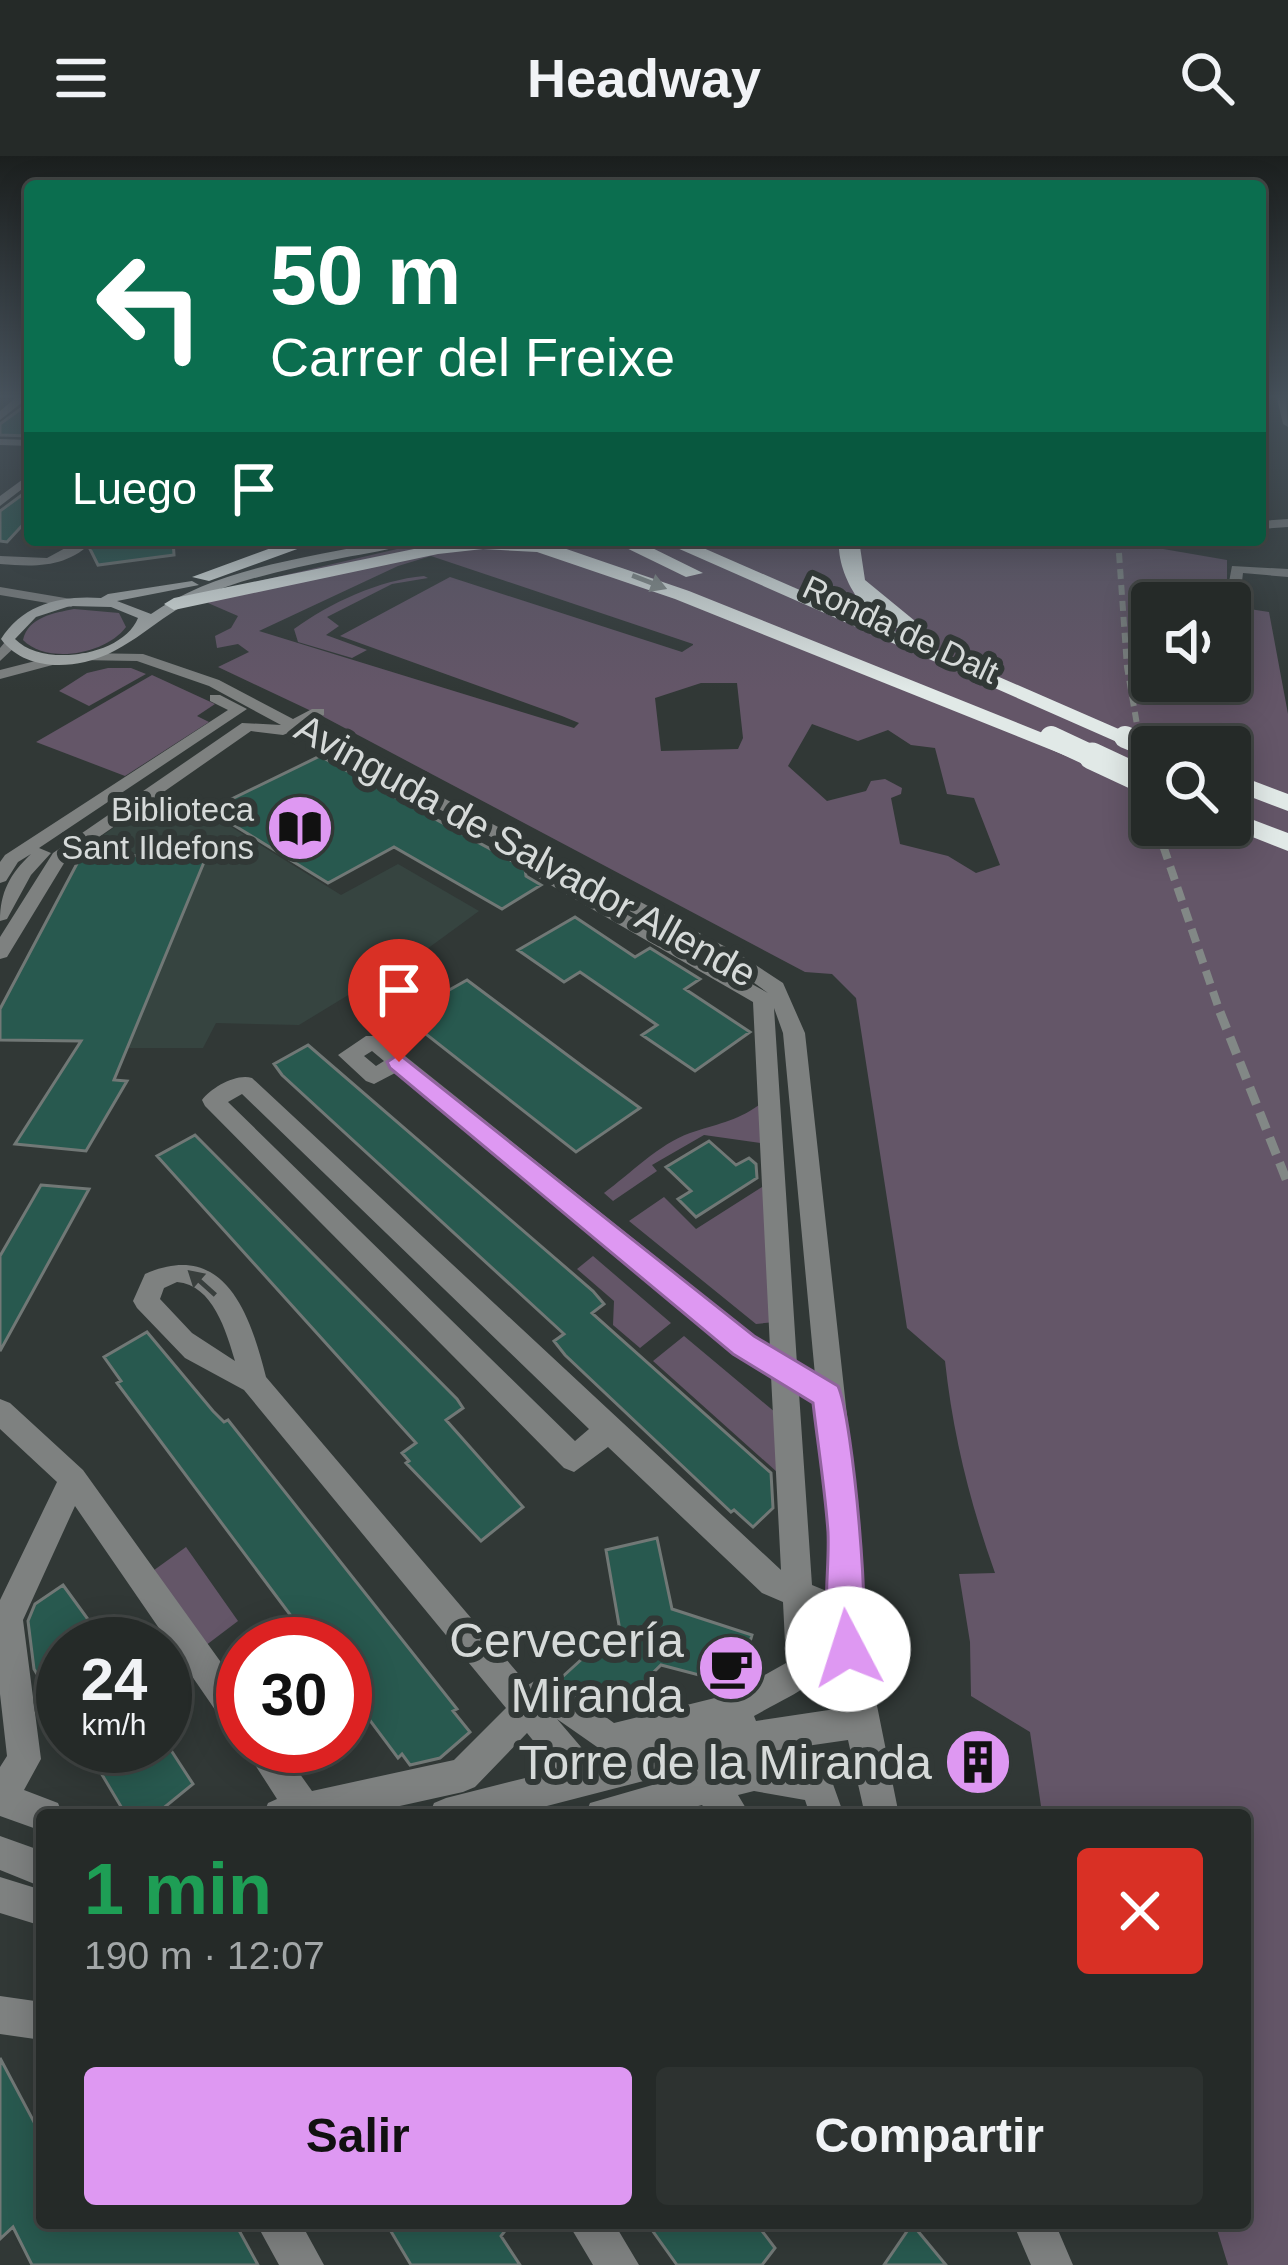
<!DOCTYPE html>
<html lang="es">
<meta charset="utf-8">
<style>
body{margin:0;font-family:Helvetica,sans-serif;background:#2d3230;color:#f1f3f6;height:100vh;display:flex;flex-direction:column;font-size:45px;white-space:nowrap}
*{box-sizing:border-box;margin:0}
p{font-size:39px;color:#a3a7a8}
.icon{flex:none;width:66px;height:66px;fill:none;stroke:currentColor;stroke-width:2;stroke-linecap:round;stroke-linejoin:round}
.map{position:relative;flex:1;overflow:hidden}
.panel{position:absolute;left:36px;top:1653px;width:1215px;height:420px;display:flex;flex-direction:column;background:#252a28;border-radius:12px;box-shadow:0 6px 30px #0003,0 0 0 3px #424645}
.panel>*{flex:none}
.banner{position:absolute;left:24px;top:24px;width:1242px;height:366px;border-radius:12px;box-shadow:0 6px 30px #0003,0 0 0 3px #424645;background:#0b6e4f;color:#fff;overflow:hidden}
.controls{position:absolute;left:1131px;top:426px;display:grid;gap:24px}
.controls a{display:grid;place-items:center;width:120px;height:120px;border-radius:12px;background:#252a28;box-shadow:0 6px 30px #0003,0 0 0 3px #424645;font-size:60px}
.speed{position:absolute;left:36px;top:1461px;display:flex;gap:24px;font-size:60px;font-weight:700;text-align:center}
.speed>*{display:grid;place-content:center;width:156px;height:156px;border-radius:50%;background:#252a28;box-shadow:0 6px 30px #0003,0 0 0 3px #424645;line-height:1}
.speed small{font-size:30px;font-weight:400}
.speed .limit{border:18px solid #d22;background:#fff;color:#111}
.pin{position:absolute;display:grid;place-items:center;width:102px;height:102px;color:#fff;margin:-123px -51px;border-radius:50% 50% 50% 0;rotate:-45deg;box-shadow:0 0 12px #0007}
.pin .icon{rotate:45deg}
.me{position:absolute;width:132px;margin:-66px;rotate:355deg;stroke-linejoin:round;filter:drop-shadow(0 0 9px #0008)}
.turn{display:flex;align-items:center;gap:42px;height:252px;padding:0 48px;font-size:54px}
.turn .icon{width:156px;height:156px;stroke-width:2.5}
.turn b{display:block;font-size:84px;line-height:102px}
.then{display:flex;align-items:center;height:114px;padding:0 48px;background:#0003;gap:24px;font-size:45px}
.round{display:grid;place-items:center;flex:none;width:126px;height:126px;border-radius:12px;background:#2d3230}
.headline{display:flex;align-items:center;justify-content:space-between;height:204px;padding:0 48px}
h1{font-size:72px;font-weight:700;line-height:90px;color:#1e9e55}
.cta{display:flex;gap:24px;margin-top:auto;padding:24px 48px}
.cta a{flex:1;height:138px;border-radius:12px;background:#de98f2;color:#111;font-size:48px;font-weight:700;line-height:138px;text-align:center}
.cta a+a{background:#2d3230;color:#f1f3f6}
header{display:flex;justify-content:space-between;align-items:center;height:156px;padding:0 48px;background:#252a28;font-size:54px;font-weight:700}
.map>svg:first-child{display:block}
</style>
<header><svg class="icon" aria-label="menu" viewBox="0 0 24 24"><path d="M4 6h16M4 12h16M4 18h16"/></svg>Headway<svg class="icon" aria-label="search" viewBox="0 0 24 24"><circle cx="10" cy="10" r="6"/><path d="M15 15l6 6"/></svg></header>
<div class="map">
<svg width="1288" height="2109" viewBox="0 0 1288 2109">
<rect width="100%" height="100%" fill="#313836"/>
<path fill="#364440" d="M 220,664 L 341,739 L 398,708 L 479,755 L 375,831 L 368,827 L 299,869 L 216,867 L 203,892 L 127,892 L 192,737 L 81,700 L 86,691 L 119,668 L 210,669 Z"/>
<path fill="#645668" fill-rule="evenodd" d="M 436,384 L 1111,384 L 1227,404 L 1227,447 L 1152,447 L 1152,525 L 1230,525 L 1230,450 L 1269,456 L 1288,558 L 1288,2109 L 1228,2109 L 1215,2067 L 1245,2067 L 1245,1659 L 1023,1659 L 1041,1650 L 1030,1576 L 971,1540 L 970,1486 L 959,1418 L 995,1417 C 970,1347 953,1279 945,1205 L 907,1172 L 856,842 L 832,818 L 805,816 L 324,561 L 218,511 L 249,496 L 238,488 L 217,492 L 215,480 L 231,472 L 238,460 L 208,447 L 225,433 ZM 431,400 L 693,488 L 693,489 L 682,496 L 450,421 L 340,480 L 562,560 L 579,567 L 574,572 L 259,475 L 398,410 ZM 701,527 L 737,527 L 743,582 L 738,593 L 661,595 L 655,542 ZM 812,568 L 858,585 L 888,574 L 911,589 L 935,592 L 947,638 L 974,642 L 1000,709 L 976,717 L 948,700 L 900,688 L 891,642 L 901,638 L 902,632 L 885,623 L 871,625 L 866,635 L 827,645 L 788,610 ZM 1152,591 L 1230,591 L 1230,669 L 1152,669 Z
M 424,420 L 428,422 L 392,428 L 327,461 L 339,470 L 326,479 L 367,494 L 352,502 L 298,486 L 294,473 C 330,447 379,424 424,420 Z
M 74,453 L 119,457 L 126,471 C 106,498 48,509 23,484 C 28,461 54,457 74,453 Z
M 108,512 L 131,512 L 146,518 L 89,550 L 59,535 L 87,517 Z
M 152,519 L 215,548 L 197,560 L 209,566 L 125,620 L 36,586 Z
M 759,949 L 768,988 L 704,979 L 652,1009 L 657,1015 L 613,1045 L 604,1037 C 630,1018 659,988 690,977 C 716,968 735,966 759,949 Z
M 770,1026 L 775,1166 L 756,1168 L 629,1065 L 664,1041 L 696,1073 Z
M 593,1100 L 671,1167 L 640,1192 L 613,1169 L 614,1145 L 577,1113 Z
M 684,1180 L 776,1257 L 787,1325 L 653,1205 Z
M 186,1391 L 238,1465 L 201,1493 L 150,1417 Z"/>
<path fill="#28594f" stroke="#717876" stroke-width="3" d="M 30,246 L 30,280 L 0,279 L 0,268 Z
M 30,333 L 30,361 L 7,386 L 0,385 L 0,355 Z
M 98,384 L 173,384 L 174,399 L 98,409 L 90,393 Z
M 320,600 L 525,712 L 526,720 L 541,729 L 502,753 L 394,691 L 328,727 L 209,654 Z
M 207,699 L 114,924 L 127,925 L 86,995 L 15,988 L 81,885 L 0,884 L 0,853 L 81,700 Z
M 575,761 L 635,801 L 650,792 L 700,823 L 685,833 L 750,876 L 695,915 L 642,879 L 657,869 L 580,816 L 564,826 L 518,794 Z
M 467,824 L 586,913 L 640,952 L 576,996 L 403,860 Z
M 308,889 L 593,1135 L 604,1148 L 592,1157 L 771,1317 L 773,1352 L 753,1371 L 734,1354 L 731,1356 L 565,1199 L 554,1185 L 564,1178 L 282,919 L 274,908 Z
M 195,979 L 457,1243 L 463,1252 L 446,1264 L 523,1351 L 481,1385 L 406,1307 L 409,1305 L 402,1297 L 416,1287 L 157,1000 Z
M 709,985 L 736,1009 L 749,1002 L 756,1008 L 757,1022 L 696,1061 L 678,1043 L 691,1035 L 666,1011 Z
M 41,1029 L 89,1033 L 0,1195 L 0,1100 Z
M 147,1176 L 213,1255 L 224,1266 L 228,1264 L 457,1553 L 453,1555 L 470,1576 L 440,1602 L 410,1609 L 402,1598 L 398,1602 L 345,1531 L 345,1488 L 312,1488 L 117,1227 L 121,1225 L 104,1201 Z
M 657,1382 L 672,1453 L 752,1479 L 737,1529 L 661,1509 L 610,1559 L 560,1523 L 619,1469 L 606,1394 Z
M 63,1429 L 106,1488 L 63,1488 L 63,1519 L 46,1533 L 34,1513 L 28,1465 L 35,1448 Z
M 165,1585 L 193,1628 L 155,1659 L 126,1659 L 85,1590 L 165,1590 Z
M 975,1585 L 996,1597 L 998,1611 L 1000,1622 L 982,1633 L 961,1621 L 958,1596 Z
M 0,1902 L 42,1981 L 42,2067 L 235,2067 L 258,2109 L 32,2109 L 13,2071 L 0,2083 Z
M 386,2067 L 511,2067 L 501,2080 L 520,2109 L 411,2109 Z
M 647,2067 L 756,2067 L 775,2092 L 762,2109 L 677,2109 Z
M 912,2068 L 946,2109 L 884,2109 Z"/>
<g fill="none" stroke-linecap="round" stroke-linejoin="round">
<path fill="#7e8180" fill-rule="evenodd" d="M 20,238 L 30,240 L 0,264 L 0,255 Z
M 1276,238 L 1286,238 L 1288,271 L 1283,268 Z
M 0,283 L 30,284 L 30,290 L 0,289 Z
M 30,318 L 30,327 L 0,350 L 0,340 Z
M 1288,363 L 1288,371 L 1260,373 L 1260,365 Z
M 80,384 L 94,384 C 67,412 37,411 0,408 L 0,400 L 47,402 Z
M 1232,410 L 1288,413 L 1288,421 L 1243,417 L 1240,442 L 1233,446 L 1226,442 Z
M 0,431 L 71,443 L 78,447 L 71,451 L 0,439 Z
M 5,486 L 17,489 L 0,505 L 0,492 Z
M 84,497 L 143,498 L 219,524 L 293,563 L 312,553 L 324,553 L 324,559 L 305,569 L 739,798 L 783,827 L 805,877 L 860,1378 L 864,1485 L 899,1659 L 865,1659 L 848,1584 L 765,1596 L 767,1603 L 829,1617 L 844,1659 L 810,1659 L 805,1644 L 754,1635 L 738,1639 L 750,1659 L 710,1659 L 702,1649 L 665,1659 L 585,1659 L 590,1647 L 687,1619 L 690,1613 L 512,1659 L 429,1659 L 434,1647 L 446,1642 L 557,1614 L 527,1577 L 475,1631 L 463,1636 L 359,1659 L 263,1659 L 268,1647 L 277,1643 L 243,1590 L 280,1590 L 312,1635 L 454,1604 L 506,1552 L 244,1234 L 185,1202 L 137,1152 L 133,1145 L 145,1118 C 224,1083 250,1157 266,1221 L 528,1529 L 546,1518 L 614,1567 L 731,1538 L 786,1507 L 783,1446 L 762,1437 L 608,1291 L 574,1316 L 564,1312 L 205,950 L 202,944 C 211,932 236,917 252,922 L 781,1414 L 771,1220 L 734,1197 L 397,916 L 374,928 L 366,925 L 338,899 L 366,880 L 380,880 L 770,1192 L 753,846 L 528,716 L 531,712 L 543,712 L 768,837 L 725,806 L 293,575 L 283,579 L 251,575 L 66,704 L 7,801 L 0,803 L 0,781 L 53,697 L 242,567 L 281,569 L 209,530 L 137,505 L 79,504 L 79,498 ZM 774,852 L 783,877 L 815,1219 L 797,1208 ZM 372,895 L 384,905 L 376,910 L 364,900 ZM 242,938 L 589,1273 L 575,1285 L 228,946 ZM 177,1126 C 213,1129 226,1175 235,1205 L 192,1177 L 160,1143 L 164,1132 ZM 799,1237 L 818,1249 L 830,1378 L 829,1436 L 812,1429 ZM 814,1460 L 831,1467 L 842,1552 L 756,1565 L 754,1560 C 819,1523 819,1537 814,1460 ZM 557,1563 L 610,1600 L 593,1605 ZM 733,1602 L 734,1607 L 714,1612 L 707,1609 Z
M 55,500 L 62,504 L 60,507 L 0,523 L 0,514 Z
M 210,539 L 220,539 L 247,553 L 39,692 L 51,697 L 31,719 L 7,763 L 0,765 C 0,736 10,718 31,698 L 18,706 L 6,725 L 0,727 L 0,706 L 5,699 L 228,554 L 210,545 Z
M 0,1243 L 10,1247 L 83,1314 L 243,1537 L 243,1581 L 231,1577 L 75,1350 L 23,1464 L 41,1603 L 24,1634 L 58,1647 L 63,1659 L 42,1659 L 42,1675 L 0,1660 L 0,1611 L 7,1600 L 0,1538 L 0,1444 L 57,1326 L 0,1273 Z
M 0,1680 L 42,1695 L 42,1731 L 0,1714 Z
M 0,1721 L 42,1734 L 42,1770 L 0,1757 Z
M 0,1840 L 42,1846 L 42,1884 L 0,1878 Z
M 256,2067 L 301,2067 L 324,2109 L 279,2109 Z
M 568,2067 L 614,2067 L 639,2109 L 593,2109 Z
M 1013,2067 L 1055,2067 L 1073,2109 L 1031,2109 Z"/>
<path fill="#a6abaa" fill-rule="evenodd" d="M 390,384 L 413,384 C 393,395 365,397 342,402 C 293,412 243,422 198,442 C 158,460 129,496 85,506 C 55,513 20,509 1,483 C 23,448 61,439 101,442 L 108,438 L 192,425 L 199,429 L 117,445 L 151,458 C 219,410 311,402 390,384 ZM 70,450 L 111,451 L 138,462 C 123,500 43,512 15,483 L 36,461 Z"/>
<path fill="#e1e9e7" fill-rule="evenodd" d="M 293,384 L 322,384 L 209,425 L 192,421 Z
M 458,384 L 546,386 L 689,435 L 1095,598 L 1092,603 L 1074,603 L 675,443 L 537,396 L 483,393 L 438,398 L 174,454 L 164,448 L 174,442 Z
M 610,384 L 636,384 L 703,417 L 686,421 Z
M 659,384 L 685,384 L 1137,581 L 1133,586 L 1117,586 Z
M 839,384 L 859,384 L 865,424 L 915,465 L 915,473 C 872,479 836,422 839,384 Z
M 1230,616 L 1288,638 L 1288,655 L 1230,633 Z
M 1230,655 L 1288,677 L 1288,695 L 1222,669 L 1230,669 Z"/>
<path stroke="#828886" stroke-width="4.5" stroke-dasharray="9 4.5" stroke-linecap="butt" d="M 1118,384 L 1119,400"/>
<path stroke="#828886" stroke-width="6" stroke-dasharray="10 6" stroke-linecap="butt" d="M 1119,397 L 1127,511 L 1143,603"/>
<path stroke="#828886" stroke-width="8" stroke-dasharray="14 8" stroke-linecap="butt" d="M 1142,600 L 1152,656
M 1156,669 L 1221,859"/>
<path stroke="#828886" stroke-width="9" stroke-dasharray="18 9" stroke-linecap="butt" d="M 1220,856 L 1288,1028"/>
<path stroke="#e1e9e7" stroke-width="22" d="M 1051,581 L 1098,603
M 1125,581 L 1152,592"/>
<path stroke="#e1e9e7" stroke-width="27" d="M 1092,600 L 1152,628"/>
</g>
<defs><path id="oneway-solid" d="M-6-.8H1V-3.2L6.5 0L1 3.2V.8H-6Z" transform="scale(3)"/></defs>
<use fill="#89908e" href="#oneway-solid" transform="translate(649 426) rotate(21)"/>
<use fill="#393f3d" href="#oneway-solid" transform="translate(202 1127) rotate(-138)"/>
<linearGradient id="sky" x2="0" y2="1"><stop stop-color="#1b1f1e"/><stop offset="0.45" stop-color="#48535d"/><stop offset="1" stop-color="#48535d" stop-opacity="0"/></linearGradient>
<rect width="1288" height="534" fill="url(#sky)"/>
<path fill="#de98f2" stroke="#90639d" stroke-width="3" d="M 399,898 L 754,1180 L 838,1230 C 853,1261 872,1478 861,1506 L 848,1511 L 836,1506 C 819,1465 830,1419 828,1376 C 825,1333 818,1290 813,1247 L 733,1198 L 390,912 L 387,906 Z"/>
<defs>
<g id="library-disc" transform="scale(3.45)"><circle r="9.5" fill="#de98f2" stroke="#313836"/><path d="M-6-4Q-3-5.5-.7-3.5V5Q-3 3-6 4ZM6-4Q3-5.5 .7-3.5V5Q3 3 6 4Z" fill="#111"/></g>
<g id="cafe-disc" transform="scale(3.45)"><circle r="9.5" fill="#de98f2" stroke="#313836"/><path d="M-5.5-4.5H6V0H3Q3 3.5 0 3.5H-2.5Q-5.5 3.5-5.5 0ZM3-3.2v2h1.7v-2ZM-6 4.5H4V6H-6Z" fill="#111"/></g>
<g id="building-disc" transform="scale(3.45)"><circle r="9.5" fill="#de98f2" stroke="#313836"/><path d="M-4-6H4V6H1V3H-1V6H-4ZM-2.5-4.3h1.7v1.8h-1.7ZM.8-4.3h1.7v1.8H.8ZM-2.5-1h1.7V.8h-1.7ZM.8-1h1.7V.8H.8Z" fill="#111"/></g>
</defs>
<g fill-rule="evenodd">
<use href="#library-disc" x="300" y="672"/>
<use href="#cafe-disc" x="731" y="1512"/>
<use href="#building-disc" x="978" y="1606"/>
</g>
<g text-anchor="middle" stroke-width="12" stroke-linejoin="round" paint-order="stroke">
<g font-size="33" fill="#d6dad9" stroke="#313836">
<text transform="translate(901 473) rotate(25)" y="12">Ronda de Dalt</text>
</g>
<g font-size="33" fill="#d6dad9" stroke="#313836" text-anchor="end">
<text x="254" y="665">Biblioteca<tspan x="254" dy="38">Sant Ildefons</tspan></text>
</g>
<g font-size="39" fill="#d6dad9" stroke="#313836">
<text transform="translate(526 694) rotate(29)" y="14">Avinguda de Salvador Allende</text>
</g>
<g font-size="48" fill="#d6dad9" stroke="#313836" text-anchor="end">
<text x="684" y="1501">Cervecería<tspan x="684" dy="55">Miranda</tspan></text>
<text x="932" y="1623">Torre de la Miranda</text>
</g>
</g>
</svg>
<div class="controls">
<a><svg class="icon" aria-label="sound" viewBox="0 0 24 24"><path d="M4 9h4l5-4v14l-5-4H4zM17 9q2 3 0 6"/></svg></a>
<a><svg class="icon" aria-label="search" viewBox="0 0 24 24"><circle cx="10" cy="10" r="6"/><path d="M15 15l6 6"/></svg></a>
</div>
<div class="speed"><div>24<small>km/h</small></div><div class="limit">30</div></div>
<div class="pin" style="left:399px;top:906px;background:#d93025"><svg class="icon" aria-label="arrive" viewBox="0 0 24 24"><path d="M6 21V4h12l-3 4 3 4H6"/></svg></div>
<svg class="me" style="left:848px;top:1493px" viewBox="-20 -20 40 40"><circle r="19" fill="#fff"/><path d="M0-13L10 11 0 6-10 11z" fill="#de98f2"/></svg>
<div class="banner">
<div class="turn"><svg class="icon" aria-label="left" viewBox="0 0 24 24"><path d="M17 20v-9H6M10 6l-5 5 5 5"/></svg><div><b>50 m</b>Carrer del Freixe</div></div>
<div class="then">Luego<svg class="icon" aria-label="arrive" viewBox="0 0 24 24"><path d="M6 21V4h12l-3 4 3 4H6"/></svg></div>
</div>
<section class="panel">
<div class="headline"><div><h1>1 min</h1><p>190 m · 12:07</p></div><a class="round" style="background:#d93025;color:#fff"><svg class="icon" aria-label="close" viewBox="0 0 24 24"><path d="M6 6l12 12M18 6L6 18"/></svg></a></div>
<div class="cta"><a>Salir</a><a>Compartir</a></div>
</section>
</div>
